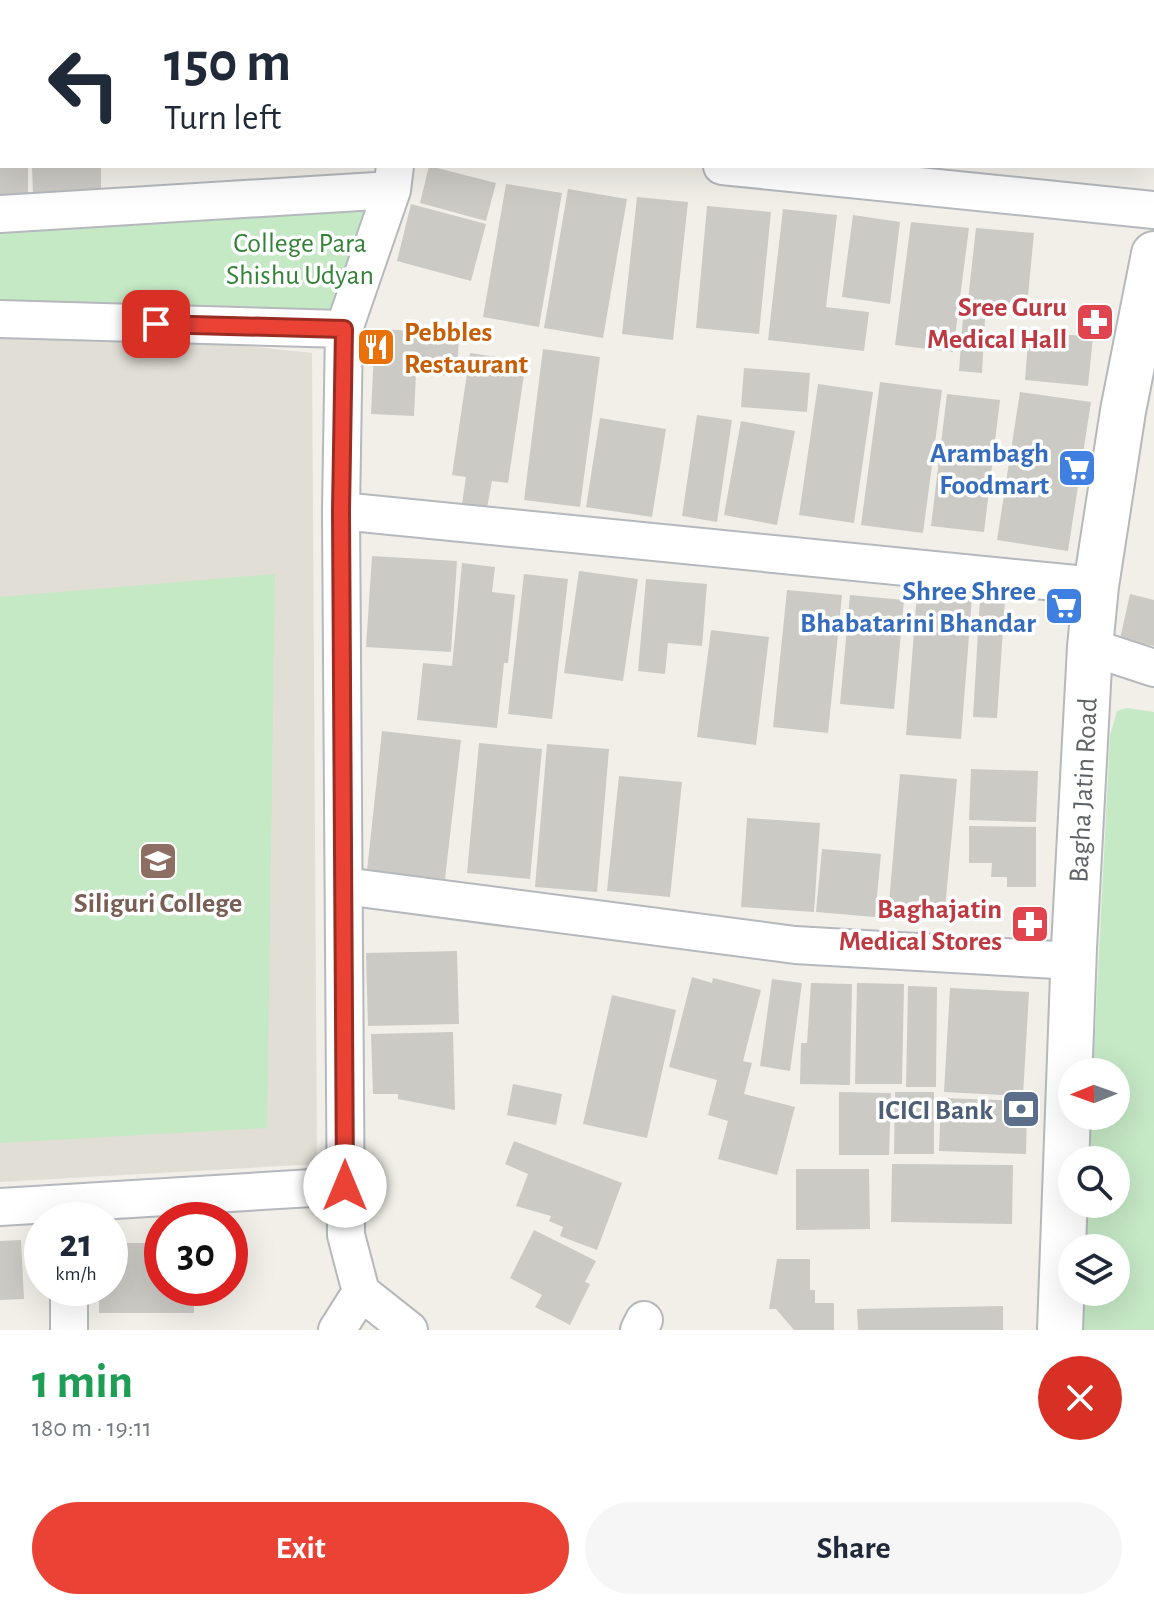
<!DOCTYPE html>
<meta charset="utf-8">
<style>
body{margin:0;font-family:"Alegreya Sans",sans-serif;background:#f6f6f7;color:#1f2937;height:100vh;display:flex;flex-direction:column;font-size:30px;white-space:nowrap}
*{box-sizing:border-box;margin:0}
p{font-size:26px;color:#747a83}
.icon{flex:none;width:44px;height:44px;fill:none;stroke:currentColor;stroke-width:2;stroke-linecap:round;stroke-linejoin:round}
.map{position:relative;height:1330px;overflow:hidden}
.drawer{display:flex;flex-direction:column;background:#fff;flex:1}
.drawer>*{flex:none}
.banner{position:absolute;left:0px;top:0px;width:1154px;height:168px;box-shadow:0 8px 32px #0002;background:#fff;color:#1f2937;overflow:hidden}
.needle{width:52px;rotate:269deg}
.tools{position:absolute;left:1058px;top:1058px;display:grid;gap:16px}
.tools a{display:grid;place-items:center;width:72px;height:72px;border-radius:50%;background:#fff;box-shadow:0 8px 32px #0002;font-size:40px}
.speed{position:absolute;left:24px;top:1202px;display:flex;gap:16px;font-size:40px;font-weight:700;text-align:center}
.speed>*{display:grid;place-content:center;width:104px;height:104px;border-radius:50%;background:#fff;box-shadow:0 8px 32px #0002;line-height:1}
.speed small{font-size:20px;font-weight:400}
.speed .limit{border:12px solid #d22;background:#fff;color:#111}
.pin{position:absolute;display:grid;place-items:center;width:68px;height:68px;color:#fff;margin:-34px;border-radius:16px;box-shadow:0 4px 12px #0006}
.me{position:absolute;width:88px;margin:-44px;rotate:0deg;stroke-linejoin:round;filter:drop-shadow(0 0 6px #0008)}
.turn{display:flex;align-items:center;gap:28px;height:168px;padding:0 32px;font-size:36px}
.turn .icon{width:104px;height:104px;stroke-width:2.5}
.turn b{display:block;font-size:56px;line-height:68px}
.round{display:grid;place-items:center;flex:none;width:84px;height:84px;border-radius:42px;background:#f6f6f7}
.overview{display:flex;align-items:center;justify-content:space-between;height:136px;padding:0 32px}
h1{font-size:48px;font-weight:700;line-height:60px;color:#1e9e55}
.cta{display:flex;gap:16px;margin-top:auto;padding:16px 32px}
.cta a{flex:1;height:92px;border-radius:48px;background:#ea4335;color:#fff;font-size:32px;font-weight:700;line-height:92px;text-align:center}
.cta a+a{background:#f6f6f7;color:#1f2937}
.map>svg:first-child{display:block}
</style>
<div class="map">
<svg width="1154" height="1330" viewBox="0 0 1154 1330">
<rect width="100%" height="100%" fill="#f1efe8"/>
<path fill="#e1ded6" d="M 0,328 L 115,332 L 312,353 L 317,1164 L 0,1182 Z"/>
<path fill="#c5e8c5" d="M 380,198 L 339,312 L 0,304 L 0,228 Z
M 275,574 L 267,1128 L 0,1143 L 0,597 Z
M 1127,708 L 1154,712 L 1154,1330 L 1082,1330 L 1083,1292 L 1116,1292 L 1116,1248 L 1085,1248 L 1087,1204 L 1116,1204 L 1116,1160 L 1089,1160 L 1091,1116 L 1116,1116 L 1116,1072 L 1093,1072 L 1110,736 L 1117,711 Z"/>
<path fill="#cccac5" d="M 0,166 L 28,166 L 28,195 L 0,196 Z
M 32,166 L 101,166 L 101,193 L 33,194 Z
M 429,166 L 496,183 L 486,221 L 420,203 Z
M 506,184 L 562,193 L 539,327 L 483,317 Z
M 568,189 L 627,199 L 603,338 L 544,328 Z
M 637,197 L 688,202 L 673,340 L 622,334 Z
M 411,204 L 486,224 L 471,281 L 397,261 Z
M 707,206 L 771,212 L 759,334 L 696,328 Z
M 783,209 L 837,215 L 826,307 L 869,312 L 864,351 L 768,340 Z
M 853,215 L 900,222 L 890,304 L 842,297 Z
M 911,222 L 969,228 L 953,352 L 895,345 Z
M 976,228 L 1034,233 L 1027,306 L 968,300 Z
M 963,317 L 985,319 L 982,373 L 959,371 Z
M 375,329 L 459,333 L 457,376 L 416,374 L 414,416 L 371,414 Z
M 1029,331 L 1093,337 L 1088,386 L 1025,380 Z
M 543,349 L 600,357 L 580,507 L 524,500 Z
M 470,353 L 526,361 L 508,483 L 492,481 L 487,508 L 462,504 L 466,477 L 452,475 Z
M 744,368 L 810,373 L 807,412 L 741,407 Z
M 880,382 L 942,390 L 923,533 L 861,525 Z
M 818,384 L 873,392 L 854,523 L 799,515 Z
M 1020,392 L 1091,402 L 1068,551 L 997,540 Z
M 947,394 L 1000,400 L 984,532 L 931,526 Z
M 697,415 L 732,420 L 717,522 L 682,516 Z
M 600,418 L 666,429 L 652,517 L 586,507 Z
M 741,421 L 795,431 L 777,525 L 724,515 Z
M 372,556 L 457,561 L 451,652 L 366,647 Z
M 462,563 L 495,567 L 492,592 L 515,595 L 508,663 L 504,663 L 497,728 L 417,720 L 423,663 L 452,666 Z
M 579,571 L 638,579 L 623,681 L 564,673 Z
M 524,574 L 568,579 L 552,719 L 508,714 Z
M 646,579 L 707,584 L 702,646 L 668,643 L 665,674 L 638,671 Z
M 787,590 L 842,595 L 828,733 L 773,727 Z
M 917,593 L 972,597 L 961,739 L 906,735 Z
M 1130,594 L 1154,600 L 1154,646 L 1120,639 Z
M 850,595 L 904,600 L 894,709 L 840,704 Z
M 980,598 L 1005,600 L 997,718 L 973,717 Z
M 711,630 L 769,637 L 756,745 L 697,737 Z
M 382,731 L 461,740 L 445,879 L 367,871 Z
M 479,743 L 542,749 L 530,879 L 467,873 Z
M 547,744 L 609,749 L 597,892 L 535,887 Z
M 971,769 L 1038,771 L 1036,822 L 969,820 Z
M 900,774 L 957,779 L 944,920 L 888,915 Z
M 619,776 L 682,782 L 670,897 L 607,891 Z
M 747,818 L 820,823 L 814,912 L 741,907 Z
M 969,826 L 1036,827 L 1036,887 L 1007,887 L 1007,877 L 991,877 L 992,863 L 969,863 Z
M 822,849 L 881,854 L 875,917 L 816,912 Z
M 457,951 L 459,1024 L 368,1026 L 366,953 Z
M 692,977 L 712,983 L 713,978 L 761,990 L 743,1061 L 752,1063 L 744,1094 L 795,1107 L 777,1175 L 718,1159 L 728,1121 L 708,1115 L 717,1080 L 669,1067 Z
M 772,979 L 802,983 L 790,1071 L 760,1066 Z
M 811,983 L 852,984 L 850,1085 L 800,1084 L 801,1043 L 807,1043 Z
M 857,983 L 904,984 L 902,1084 L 855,1084 Z
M 908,986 L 937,987 L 936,1087 L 906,1087 Z
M 950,988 L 1029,992 L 1023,1096 L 944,1092 Z
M 612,995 L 676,1010 L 647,1138 L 583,1124 Z
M 453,1032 L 455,1110 L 398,1099 L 398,1094 L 373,1094 L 371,1034 Z
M 513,1084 L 562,1094 L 556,1125 L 507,1115 Z
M 839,1092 L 891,1093 L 889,1155 L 839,1155 Z
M 895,1092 L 934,1092 L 934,1154 L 894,1154 Z
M 941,1098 L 1027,1101 L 1026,1154 L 939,1151 Z
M 514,1141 L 622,1183 L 597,1250 L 560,1236 L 563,1227 L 549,1221 L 551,1216 L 516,1206 L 528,1174 L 505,1164 Z
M 892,1164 L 1013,1165 L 1012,1224 L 891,1222 Z
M 796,1169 L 869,1169 L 870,1229 L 796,1230 Z
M 534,1230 L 596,1261 L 585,1282 L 590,1284 L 570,1325 L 535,1307 L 542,1295 L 510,1278 Z
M 21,1240 L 24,1299 L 0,1300 L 0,1241 Z
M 110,1243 L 162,1243 L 162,1288 L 194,1288 L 194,1313 L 99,1313 L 99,1288 L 110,1288 Z
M 777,1259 L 810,1259 L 810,1290 L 815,1290 L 815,1303 L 834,1303 L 834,1330 L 794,1330 L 776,1309 L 769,1309 Z
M 1003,1306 L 1003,1330 L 858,1330 L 857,1309 Z"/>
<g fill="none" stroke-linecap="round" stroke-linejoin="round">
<g stroke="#b5b8bc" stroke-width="40">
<path id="minor" d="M 398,0 L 398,2
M 722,166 L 1154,210
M 0,214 L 392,190
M 0,319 L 344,329
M 341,511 L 1096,586
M 1090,647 L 1154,668
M 344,886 L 795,945 L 1074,961
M 0,1207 L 345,1186
M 361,1292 L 346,1235 L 341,511 L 344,329 L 392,190 L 395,166
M 361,1292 L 409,1330
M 69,1330 L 69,1288
M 337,1330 L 361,1292
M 639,1330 L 644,1320"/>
</g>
<g stroke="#b5b8bc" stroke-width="48">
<path id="tertiary" d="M 1060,1330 L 1074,948 L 1090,647 L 1096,586 L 1123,411 L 1154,254"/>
</g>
<use href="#minor" stroke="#fff" stroke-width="36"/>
<use href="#tertiary" stroke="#fff" stroke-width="44"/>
</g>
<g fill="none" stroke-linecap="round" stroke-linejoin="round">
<g stroke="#982c22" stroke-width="20">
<path id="route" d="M 156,324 L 344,329 L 341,511 L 345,1186"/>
</g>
<use href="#route" stroke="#ea4335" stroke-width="14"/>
</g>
<defs>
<g id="pharmacy-square" transform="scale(2)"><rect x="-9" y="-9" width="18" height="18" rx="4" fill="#e0444e" stroke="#fff"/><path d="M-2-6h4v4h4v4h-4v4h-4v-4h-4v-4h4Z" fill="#fff"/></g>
<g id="restaurant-square" transform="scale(2)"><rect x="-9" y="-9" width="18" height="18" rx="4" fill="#e8710a" stroke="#fff"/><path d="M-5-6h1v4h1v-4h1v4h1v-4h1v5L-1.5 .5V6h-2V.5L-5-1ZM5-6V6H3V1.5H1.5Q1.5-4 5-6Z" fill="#fff"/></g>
<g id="supermarket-square" transform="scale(2)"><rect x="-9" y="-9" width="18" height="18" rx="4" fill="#3f7fe0" stroke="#fff"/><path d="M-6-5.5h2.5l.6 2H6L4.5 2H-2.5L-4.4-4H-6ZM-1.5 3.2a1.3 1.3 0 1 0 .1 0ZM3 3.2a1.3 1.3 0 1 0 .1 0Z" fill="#fff"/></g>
<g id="university-square" transform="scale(2)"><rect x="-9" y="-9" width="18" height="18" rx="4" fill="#8d6e63" stroke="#fff"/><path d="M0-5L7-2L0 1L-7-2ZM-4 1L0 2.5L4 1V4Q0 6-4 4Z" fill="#fff"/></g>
<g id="bank-square" transform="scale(2)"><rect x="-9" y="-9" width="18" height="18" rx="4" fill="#5c6f8a" stroke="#fff"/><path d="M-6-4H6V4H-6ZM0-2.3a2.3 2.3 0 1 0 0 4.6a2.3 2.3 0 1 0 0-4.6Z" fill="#fff"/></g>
</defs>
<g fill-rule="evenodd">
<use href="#pharmacy-square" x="1095" y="322"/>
<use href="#restaurant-square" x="376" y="347"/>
<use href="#supermarket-square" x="1077" y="468"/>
<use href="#supermarket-square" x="1064" y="606"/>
<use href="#university-square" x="158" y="861"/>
<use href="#pharmacy-square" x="1030" y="924"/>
<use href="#bank-square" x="1021" y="1109"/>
</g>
<g text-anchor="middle" stroke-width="7" stroke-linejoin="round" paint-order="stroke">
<g font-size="28" fill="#348238" stroke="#fff">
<text x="300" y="252">College Para<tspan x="300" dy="32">Shishu Udyan</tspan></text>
</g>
<g font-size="28" font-weight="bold" fill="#be3a42" stroke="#fff" text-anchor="end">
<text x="1067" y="316">Sree Guru<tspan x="1067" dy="32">Medical Hall</tspan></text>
<text x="1002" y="918">Baghajatin<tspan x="1002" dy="32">Medical Stores</tspan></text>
</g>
<g font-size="28" font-weight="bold" fill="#c56008" stroke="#fff" text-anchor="start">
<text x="404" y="341">Pebbles<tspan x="404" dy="32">Restaurant</tspan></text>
</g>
<g font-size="28" font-weight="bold" fill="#366cbe" stroke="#fff" text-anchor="end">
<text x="1049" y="462">Arambagh<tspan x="1049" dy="32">Foodmart</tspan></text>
<text x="1036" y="600">Shree Shree<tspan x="1036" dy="32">Bhabatarini Bhandar</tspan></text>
</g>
<g font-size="28" fill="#5f6368" stroke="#fff">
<text transform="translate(1082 790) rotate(-87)" y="10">Bagha Jatin Road</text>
</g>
<g font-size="28" font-weight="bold" fill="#785e54" stroke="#fff">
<text x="158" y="912">Siliguri College</text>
</g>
<g font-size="28" font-weight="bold" fill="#4e5e75" stroke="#fff" text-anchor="end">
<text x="993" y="1119">ICICI Bank</text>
</g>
</g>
</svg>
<div class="tools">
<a><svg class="needle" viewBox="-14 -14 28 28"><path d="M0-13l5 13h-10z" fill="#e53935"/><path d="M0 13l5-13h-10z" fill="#747a83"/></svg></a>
<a><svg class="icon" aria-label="search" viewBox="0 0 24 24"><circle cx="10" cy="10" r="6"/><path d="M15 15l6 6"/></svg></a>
<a><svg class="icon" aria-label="layers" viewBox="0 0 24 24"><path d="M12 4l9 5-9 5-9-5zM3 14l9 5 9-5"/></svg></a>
</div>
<div class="speed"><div>21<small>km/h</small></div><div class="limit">30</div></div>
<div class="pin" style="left:156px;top:324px;background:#d93025"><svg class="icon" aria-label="arrive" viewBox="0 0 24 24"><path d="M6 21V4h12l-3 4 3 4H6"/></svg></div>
<svg class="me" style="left:345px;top:1186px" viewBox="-20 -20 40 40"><circle r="19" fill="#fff"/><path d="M0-13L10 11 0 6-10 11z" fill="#ea4335"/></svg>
<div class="banner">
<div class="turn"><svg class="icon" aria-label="left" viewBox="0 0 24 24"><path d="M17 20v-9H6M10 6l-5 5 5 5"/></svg><div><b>150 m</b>Turn left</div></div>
</div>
</div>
<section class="drawer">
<div class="overview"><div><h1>1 min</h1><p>180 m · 19:11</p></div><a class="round" style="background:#d93025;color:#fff"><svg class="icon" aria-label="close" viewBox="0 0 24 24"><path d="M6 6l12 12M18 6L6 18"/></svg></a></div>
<div class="cta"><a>Exit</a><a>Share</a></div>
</section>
